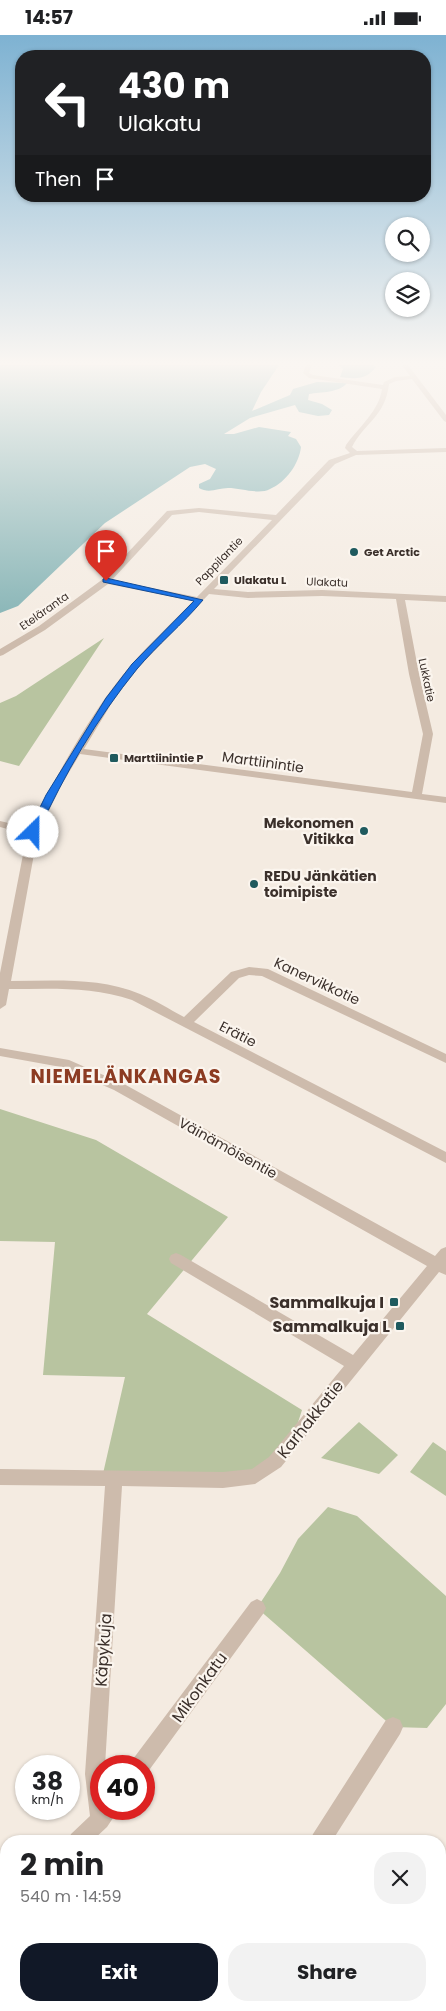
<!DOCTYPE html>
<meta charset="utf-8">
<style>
body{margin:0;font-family:Poppins,sans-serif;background:#f2f2f2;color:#202124;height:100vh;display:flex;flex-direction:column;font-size:19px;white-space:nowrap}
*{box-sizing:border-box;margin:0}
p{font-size:16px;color:#757577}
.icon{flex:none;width:28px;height:28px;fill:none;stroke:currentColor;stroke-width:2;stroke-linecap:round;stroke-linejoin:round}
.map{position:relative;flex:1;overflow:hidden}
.drawer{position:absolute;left:0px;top:1800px;width:446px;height:176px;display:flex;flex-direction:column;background:#fff;border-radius:20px 20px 0 0;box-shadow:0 1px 4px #0004}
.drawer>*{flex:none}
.banner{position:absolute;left:15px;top:15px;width:416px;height:152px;border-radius:20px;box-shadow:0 1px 4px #0004;background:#202124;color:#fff;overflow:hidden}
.buttons{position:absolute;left:385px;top:182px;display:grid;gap:10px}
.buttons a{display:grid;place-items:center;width:45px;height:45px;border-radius:50%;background:#fff;box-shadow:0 1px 4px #0004;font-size:25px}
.speed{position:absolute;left:15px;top:1720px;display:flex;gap:10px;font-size:25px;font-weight:700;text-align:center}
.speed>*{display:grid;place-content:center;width:65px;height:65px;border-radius:50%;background:#fff;box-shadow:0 1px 4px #0004;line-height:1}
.speed small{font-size:12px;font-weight:400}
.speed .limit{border:8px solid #d22;background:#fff;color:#111}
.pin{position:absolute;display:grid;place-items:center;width:42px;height:42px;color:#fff;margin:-51px -21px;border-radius:50% 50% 50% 0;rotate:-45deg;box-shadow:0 0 5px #0007}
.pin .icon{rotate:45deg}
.me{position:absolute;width:55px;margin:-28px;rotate:23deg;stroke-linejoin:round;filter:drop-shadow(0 0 4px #0008)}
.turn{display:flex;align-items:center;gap:18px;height:105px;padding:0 20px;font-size:22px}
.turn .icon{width:65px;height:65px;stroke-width:2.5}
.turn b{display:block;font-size:35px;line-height:42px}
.then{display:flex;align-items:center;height:48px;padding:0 20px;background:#0003;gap:10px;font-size:19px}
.round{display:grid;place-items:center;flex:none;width:52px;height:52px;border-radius:20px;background:#f2f2f2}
.headline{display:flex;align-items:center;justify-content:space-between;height:85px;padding:0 20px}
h1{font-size:30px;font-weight:700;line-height:38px}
.primary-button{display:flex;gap:10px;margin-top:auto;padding:10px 20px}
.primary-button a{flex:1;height:58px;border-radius:20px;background:#111827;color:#fff;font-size:20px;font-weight:700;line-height:58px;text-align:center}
.primary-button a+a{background:#f2f2f2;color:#202124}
.status{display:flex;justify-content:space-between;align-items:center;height:35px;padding:0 25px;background:#fff;direction:ltr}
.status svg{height:14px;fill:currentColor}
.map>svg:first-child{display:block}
</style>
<div class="status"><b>14:57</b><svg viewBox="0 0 49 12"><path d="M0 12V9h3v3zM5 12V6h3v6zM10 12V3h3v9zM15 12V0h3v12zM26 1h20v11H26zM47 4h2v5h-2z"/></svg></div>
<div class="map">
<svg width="446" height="1976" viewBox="0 0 446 1976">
<rect width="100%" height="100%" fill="#f4ebe1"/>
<path fill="#b8c4a0" d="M 104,603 L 19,731 L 0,726 L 0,668 L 16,661 Z
M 0,1074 L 96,1105 L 228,1182 L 147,1279 L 302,1375 L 292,1406 L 255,1441 L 102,1443 L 125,1342 L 43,1340 L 55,1207 L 0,1206 Z
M 359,1387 L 398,1420 L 379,1439 L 321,1423 Z
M 433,1407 L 446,1416 L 446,1461 L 410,1437 Z
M 328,1472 L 357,1481 L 446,1561 L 446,1669 L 427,1693 L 393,1692 L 257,1573 L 280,1538 L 298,1504 Z"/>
<path fill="#7fb0b2" d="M 0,330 L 279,330 L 261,357 L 252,376 L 290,360 L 293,354 L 317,347 L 347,348 C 339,358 321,357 309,359 L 308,365 L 322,369 L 332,375 L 329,380 L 318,381 L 299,377 L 295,370 L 250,383 L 224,399 L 234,399 L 259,392 L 291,397 L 288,401 L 296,404 L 301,412 C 299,429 286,447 270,454 C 259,460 241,453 228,453 C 218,453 209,459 199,453 L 199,449 L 210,444 L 216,434 L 205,429 L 190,432 L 105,488 L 18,571 L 0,578 Z
M 339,330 L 374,330 L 376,332 C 366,345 355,344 340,342 L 343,334 Z"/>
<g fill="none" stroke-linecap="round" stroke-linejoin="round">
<path fill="#cdbbac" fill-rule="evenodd" d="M 306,330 L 312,330 L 309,338 L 313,340 L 383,350 L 384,347 L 395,342 L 410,341 L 402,330 L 408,330 L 446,380 L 446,387 L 444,386 L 412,344 L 396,346 L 389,349 C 385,382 365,387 352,412 L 357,416 L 446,413 L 446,417 L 356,420 L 335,429 L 214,554 L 248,557 L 322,555 L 446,561 L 446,567 L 405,565 L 419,639 L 433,699 L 422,759 L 446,762 L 446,768 L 80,719 L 62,749 L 38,797 L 11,946 C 53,946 99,942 140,959 C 155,965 169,974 184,982 L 231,937 L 249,932 L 268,934 L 446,1019 L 446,1028 L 262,941 L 249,940 L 239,943 L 194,987 L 446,1117 L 446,1128 L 132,965 C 92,951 50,954 9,954 L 6,970 L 0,974 L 0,938 L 27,799 L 0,792 L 0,786 L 30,793 C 58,738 91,676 132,629 C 151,607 173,587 193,566 L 108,549 L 45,595 L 3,620 L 0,621 L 0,614 L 39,591 L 103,544 L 167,476 L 199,473 L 276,480 L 329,425 L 350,418 L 345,413 L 346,410 C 359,392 379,376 382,354 L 309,343 L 303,338 ZM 199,477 L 272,485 L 197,562 L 112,545 L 172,480 ZM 209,559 L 248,563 L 322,561 L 396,564 L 409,639 L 423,699 L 412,757 L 84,714 L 113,666 L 138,633 Z
M 0,1013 L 69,1025 L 124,1049 L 435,1221 L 441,1214 L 446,1212 L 446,1240 L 439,1237 L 281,1432 L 255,1449 L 223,1453 L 122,1451 L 105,1731 L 101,1731 L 101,1774 L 119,1774 L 107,1792 L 92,1806 L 68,1806 L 71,1799 L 90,1781 L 85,1739 L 105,1451 L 0,1450 L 0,1434 L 223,1437 L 252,1434 L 269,1422 L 344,1331 L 171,1228 L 169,1224 L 171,1220 L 176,1218 L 181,1220 L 353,1320 L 427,1231 L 114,1055 L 61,1032 L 0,1021 Z
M 257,1564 L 263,1567 L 266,1573 L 263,1579 L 147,1738 L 144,1739 L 144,1731 L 130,1731 L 133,1724 L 251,1567 Z
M 393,1682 L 400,1685 L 403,1692 L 400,1699 L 332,1806 L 310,1806 L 313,1799 L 386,1685 Z
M 6,1864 L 6,1888 L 0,1891 L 0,1866 Z
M 440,1880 L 446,1883 L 446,1906 L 440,1903 Z
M 218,1970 L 240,1970 L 237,1976 L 215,1976 Z"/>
</g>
<linearGradient id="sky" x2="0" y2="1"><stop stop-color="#7eb2d2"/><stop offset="0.54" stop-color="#faf6f2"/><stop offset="1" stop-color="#faf6f2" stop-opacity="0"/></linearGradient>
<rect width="446" height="607" fill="url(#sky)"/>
<path fill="#1a73e8" stroke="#114b97" d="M 106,543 L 203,565 C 183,589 157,610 137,634 C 97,683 64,740 38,797 L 33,800 L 30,799 L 28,797 L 46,760 L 106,663 L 132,629 L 194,566 L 103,547 L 103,544 Z"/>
<g fill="#1f5a5e" stroke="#fbf5ee" stroke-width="2">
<circle cx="354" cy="517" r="5"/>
<rect x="219" y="540" width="10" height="10" rx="2.5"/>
<rect x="109" y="718" width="10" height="10" rx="2.5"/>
<circle cx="364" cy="796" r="5"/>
<circle cx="254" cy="849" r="5"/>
<rect x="389" y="1262" width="10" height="10" rx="2.5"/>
<rect x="395" y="1286" width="10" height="10" rx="2.5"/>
</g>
<g text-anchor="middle" stroke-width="4.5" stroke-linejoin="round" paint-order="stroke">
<g font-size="11" font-weight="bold" fill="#3b302b" stroke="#fbf5ee" text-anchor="start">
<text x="364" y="521">Get Arctic</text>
<text x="234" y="549">Ulakatu L</text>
<text x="124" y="727">Marttiinintie P</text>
</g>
<g font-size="11" fill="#3b302b" stroke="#fbf5ee">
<text transform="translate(219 526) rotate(-46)" y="4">Pappilantie</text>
<text transform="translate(327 547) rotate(2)" y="4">Ulakatu</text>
<text transform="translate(44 576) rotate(-35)" y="4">Eteläranta</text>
<text transform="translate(427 645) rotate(78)" y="4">Lukkatie</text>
</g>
<g font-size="14" fill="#3b302b" stroke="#fbf5ee">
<text transform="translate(263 727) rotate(8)" y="5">Marttiinintie</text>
<text transform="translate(317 946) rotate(25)" y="5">Kanervikkotie</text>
<text transform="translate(238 999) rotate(27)" y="5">Erätie</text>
<text transform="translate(228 1113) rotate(29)" y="5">Väinämöisentie</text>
</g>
<g font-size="14" font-weight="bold" fill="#3b302b" stroke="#fbf5ee" text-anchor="end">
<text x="354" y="793">Mekonomen<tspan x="354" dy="16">Vitikka</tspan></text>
<text x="264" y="846" text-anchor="start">REDU Jänkätien<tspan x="264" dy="16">toimipiste</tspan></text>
</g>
<g font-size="16" font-weight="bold" fill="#3b302b" stroke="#fbf5ee" text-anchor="end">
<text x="384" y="1273">Sammalkuja I</text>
<text x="390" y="1297">Sammalkuja L</text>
</g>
<g font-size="16" fill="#3b302b" stroke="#fbf5ee">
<text transform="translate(310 1384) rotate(-51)" y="6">Karhakkatie</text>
<text transform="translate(103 1615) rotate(-86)" y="6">Käpykuja</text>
<text transform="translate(199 1652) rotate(-54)" y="6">Mikonkatu</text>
</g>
<g font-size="19" font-weight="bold" letter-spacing="1" fill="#8c3b22" stroke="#fbf5ee">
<text x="126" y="1048">NIEMELÄNKANGAS</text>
</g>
</g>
</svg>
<div class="buttons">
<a><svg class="icon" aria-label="search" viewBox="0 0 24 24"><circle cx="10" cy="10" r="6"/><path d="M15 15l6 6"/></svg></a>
<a><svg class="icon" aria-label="layers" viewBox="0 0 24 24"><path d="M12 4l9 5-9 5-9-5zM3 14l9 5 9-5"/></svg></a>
</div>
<div class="speed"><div>38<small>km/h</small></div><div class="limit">40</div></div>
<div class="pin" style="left:106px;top:546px;background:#d93025"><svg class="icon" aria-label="arrive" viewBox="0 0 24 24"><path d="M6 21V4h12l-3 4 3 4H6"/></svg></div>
<svg class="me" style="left:33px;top:797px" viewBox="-20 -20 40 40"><circle r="19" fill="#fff"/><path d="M0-13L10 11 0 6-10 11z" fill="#1a73e8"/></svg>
<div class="banner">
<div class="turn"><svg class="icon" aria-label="left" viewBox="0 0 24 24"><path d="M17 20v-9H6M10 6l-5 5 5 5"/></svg><div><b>430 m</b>Ulakatu</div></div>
<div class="then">Then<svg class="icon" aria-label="arrive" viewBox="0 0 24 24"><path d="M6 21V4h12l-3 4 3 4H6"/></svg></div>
</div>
<section class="drawer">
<div class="headline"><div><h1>2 min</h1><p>540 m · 14:59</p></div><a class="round"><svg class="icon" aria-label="close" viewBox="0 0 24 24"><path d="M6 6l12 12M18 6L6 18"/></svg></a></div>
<div class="primary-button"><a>Exit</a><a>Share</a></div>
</section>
</div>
